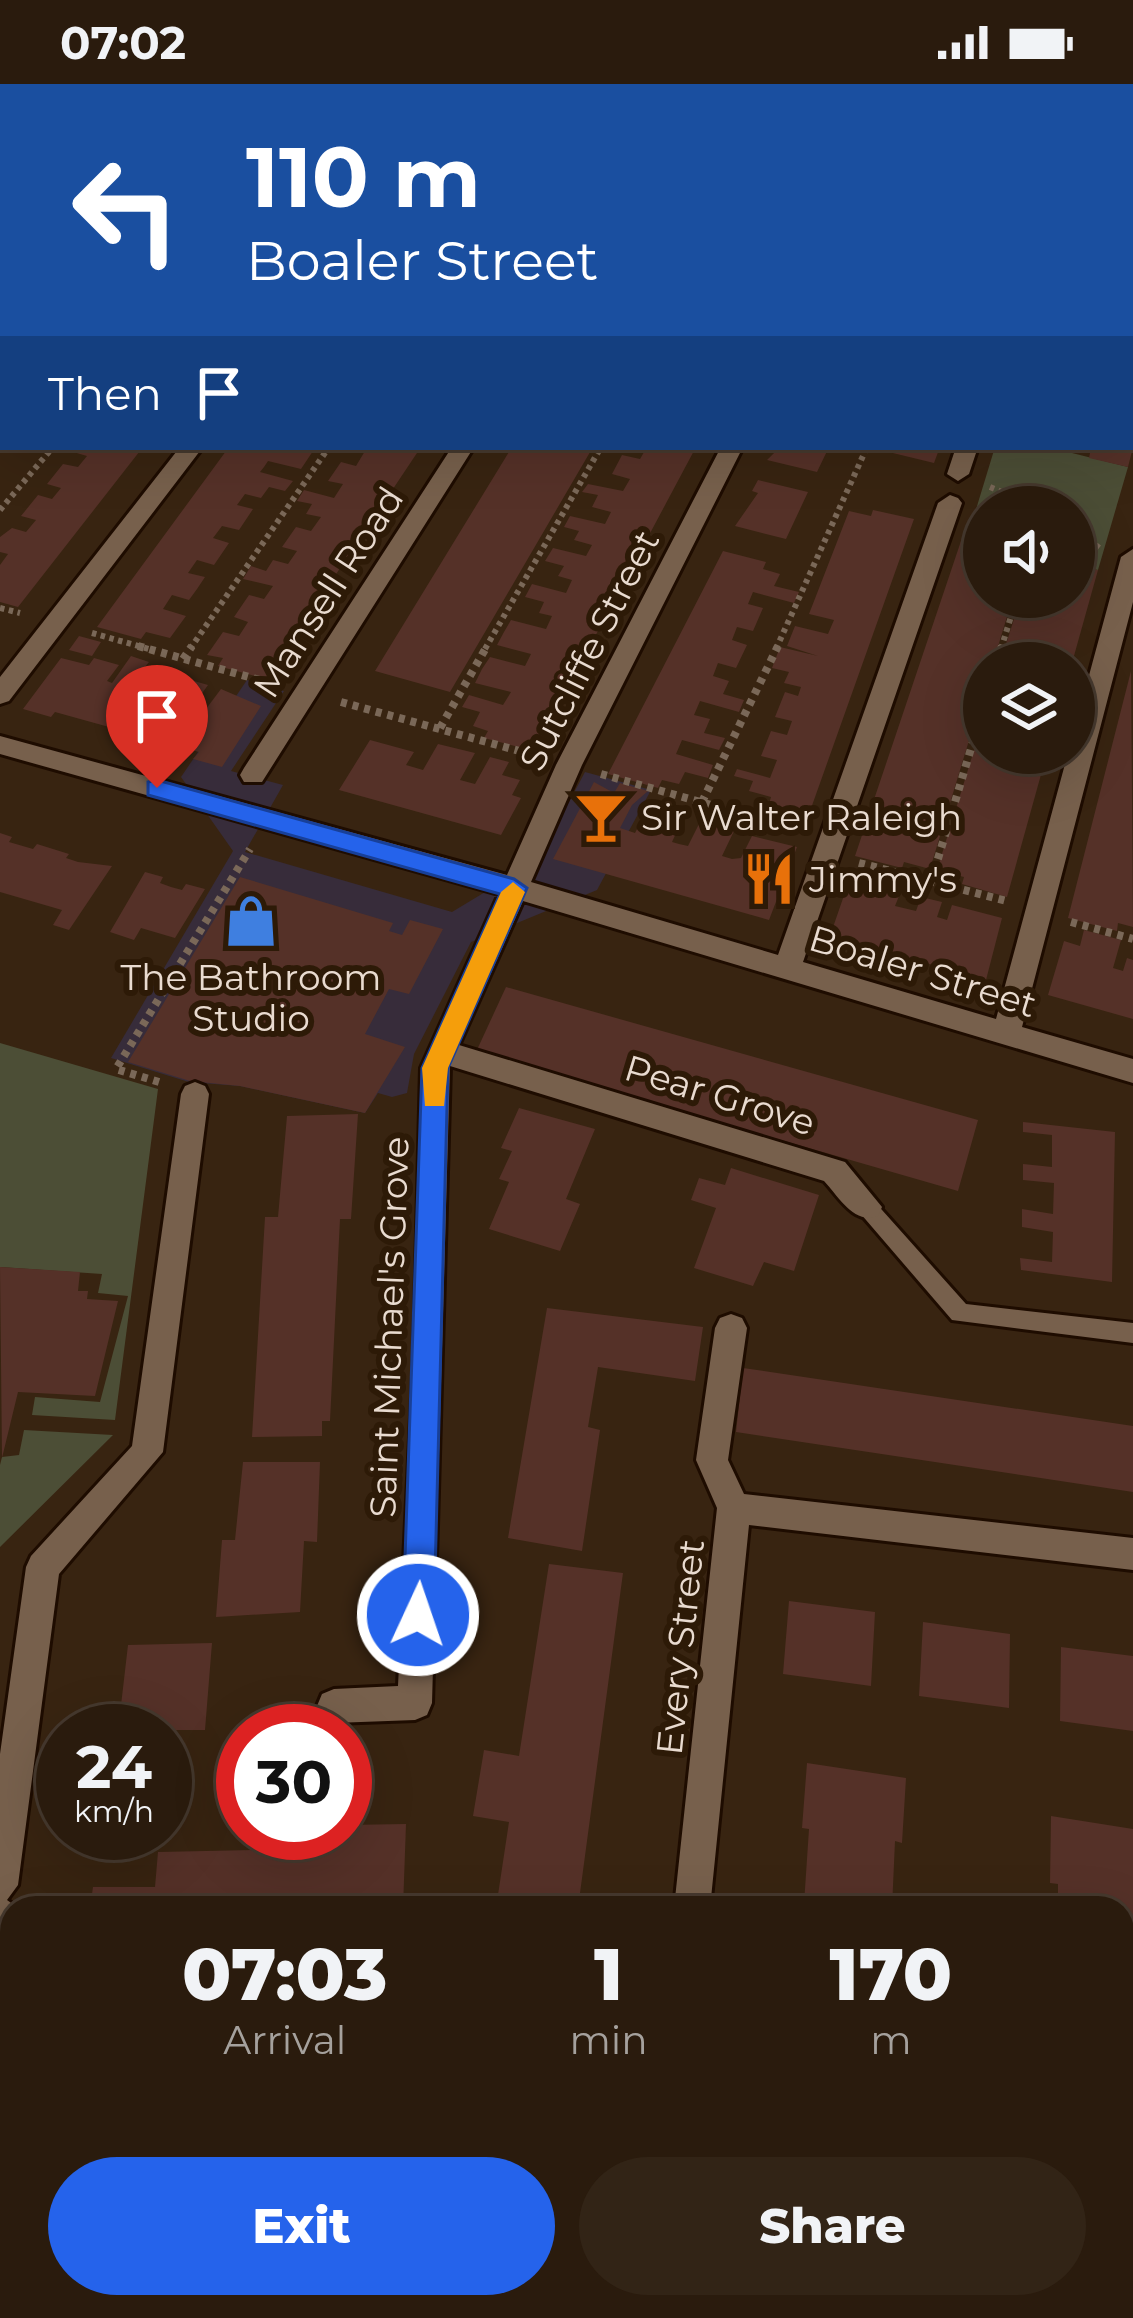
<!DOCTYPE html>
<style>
body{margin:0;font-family:Montserrat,sans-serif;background:#322416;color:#f1f3f6;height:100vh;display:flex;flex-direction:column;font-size:45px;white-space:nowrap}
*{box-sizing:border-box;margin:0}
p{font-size:39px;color:#a5a19d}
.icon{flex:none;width:66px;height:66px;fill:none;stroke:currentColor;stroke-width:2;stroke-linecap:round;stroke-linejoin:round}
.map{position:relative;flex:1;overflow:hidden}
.side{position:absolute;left:0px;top:1812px;width:1134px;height:423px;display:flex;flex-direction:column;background:#2a1b0d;border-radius:36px 36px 0 0;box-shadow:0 12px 48px #0002,0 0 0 3px #46392e}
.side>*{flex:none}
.guide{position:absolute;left:0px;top:0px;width:1134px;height:366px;box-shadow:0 12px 48px #0002,0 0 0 3px #46392e;background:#1a4fa0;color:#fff;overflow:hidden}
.tools{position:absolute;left:963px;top:402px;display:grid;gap:24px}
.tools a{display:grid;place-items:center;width:132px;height:132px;border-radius:50%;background:#2a1b0d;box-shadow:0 12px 48px #0002,0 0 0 3px #46392e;font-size:60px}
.speed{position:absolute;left:36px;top:1620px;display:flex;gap:24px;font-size:60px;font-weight:700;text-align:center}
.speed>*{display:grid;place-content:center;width:156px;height:156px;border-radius:50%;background:#2a1b0d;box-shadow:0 12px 48px #0002,0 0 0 3px #46392e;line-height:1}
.speed small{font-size:30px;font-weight:400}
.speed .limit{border:18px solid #d22;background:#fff;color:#111}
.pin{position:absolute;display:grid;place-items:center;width:102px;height:102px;color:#fff;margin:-123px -51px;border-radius:50% 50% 50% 0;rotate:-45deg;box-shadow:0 0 12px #0007}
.pin .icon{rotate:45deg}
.me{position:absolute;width:132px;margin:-66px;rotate:3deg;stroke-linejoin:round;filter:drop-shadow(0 0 9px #0008)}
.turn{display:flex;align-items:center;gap:42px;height:252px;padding:0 48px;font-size:54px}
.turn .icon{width:156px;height:156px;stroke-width:2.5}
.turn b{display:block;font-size:84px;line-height:102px}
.then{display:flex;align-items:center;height:114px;padding:0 48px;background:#0003;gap:24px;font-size:45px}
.eta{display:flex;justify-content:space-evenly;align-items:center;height:204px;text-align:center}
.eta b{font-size:72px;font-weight:800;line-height:84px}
.cta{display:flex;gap:24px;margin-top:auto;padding:24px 48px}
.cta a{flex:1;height:138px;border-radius:72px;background:#2563eb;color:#fff;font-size:48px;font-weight:800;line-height:138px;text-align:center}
.cta a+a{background:#322416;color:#f1f3f6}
.status{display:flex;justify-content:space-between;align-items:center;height:84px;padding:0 60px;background:#2a1b0d;direction:ltr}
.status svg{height:33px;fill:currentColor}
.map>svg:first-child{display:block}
</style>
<div class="status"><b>07:02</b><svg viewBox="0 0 49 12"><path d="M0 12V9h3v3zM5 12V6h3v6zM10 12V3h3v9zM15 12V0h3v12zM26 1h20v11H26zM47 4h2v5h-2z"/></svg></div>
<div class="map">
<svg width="1133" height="2234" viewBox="0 0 1133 2234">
<rect width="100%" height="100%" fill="#382411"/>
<path fill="#372c3a" d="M 247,596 L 284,607 L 231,687 L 283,701 L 245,768 L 452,828 L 538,776 L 585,688 L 651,706 L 597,806 L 471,858 L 414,970 L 407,1009 L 392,1013 L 378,1009 L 365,1029 L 240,1002 L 189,998 L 111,974 L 233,767 L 181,693 Z"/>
<path fill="#4c4e36" d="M 995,363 L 1048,363 L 1128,383 L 1098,486 L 1074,481 L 1074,423 L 984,423 L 984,459 L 967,455 Z
M 0,959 L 158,1005 L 115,1336 L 32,1331 L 35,1313 L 100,1318 L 128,1212 L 98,1209 L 102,1190 L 0,1183 Z
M 24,1346 L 113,1351 L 0,1463 L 0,1381 L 2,1373 L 19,1371 Z"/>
<path fill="#553128" d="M 56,363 L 143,363 L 18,523 L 0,518 L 0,481 L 8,470 L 0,468 L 0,453 L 12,444 L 26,448 L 36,436 L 21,432 L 38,411 L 52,415 L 61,404 L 47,400 L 63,380 L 78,383 L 87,372 Z
M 229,363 L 315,364 L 301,385 L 268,377 L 264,383 L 260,388 L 293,397 L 285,407 L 269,403 L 261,414 L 245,410 L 237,421 L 253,425 L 239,446 L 222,442 L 213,454 L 229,459 L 214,481 L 197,476 L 188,489 L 205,493 L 197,505 L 189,516 L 172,511 L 163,525 L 186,532 L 170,554 L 146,548 L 141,555 L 97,543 Z
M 354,363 L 421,363 L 266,595 L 218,582 L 223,574 L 207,571 L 223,548 L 239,552 L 248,538 L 234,533 L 249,511 L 264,515 L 273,502 L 243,495 L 251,482 L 266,487 L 273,476 L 288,480 L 297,467 L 282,463 L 296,443 L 311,447 L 321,433 L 306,430 L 312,420 L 297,417 L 304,406 L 334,414 L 343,400 L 328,397 L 341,378 L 356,382 L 365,367 Z
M 512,363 L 593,363 L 450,608 L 375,587 Z
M 647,363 L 696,363 L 534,667 L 484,654 L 488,647 L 473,642 L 480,628 L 462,623 L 469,611 L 503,621 L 511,608 L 475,599 L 482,585 L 490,573 L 525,582 L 531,570 L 497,561 L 504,548 L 511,536 L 546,545 L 552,532 L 539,529 L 544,518 L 525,513 L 532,500 L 566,509 L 572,496 L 558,492 L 564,482 L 545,477 L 553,464 L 586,472 L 592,461 L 574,456 L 579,447 L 564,443 L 570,432 L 605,440 L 611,428 L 592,423 L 598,411 L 582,408 L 588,400 L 623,407 L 630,395 L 612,390 L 622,371 L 640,375 Z
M 780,363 L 829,363 L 817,388 L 767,376 Z
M 868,363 L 940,363 L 934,379 Z
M 1074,363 L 1133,363 L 1128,383 L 1089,374 L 1090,369 Z
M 758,396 L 808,408 L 786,455 L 735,442 L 758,409 L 752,407 Z
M 873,426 L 914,435 L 809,730 L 769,720 L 771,713 L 749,707 L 753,697 L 734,692 L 737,685 L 770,694 L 777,676 L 761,672 L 771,647 L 787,651 L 792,637 L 775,633 L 785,608 L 798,612 L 801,603 L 784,599 L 789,588 L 772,584 L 780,563 L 818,572 L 787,562 L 795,542 L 828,550 L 834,536 L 809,530 L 849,427 L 871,432 Z
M 962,454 L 984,459 L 984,513 L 1013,513 L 993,579 L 984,579 L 984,607 L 930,785 L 904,778 L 902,784 L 855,772 Z
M 723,467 L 766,478 L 763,485 L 780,490 L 774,502 L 799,508 L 794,519 L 753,508 L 748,520 L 763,524 L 753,547 L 737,543 L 732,556 L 747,561 L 736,584 L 718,579 L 713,592 L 729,597 L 723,610 L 744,616 L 739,628 L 700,617 L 694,631 L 710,635 L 704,649 L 725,654 L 719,666 L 682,656 L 676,670 L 713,681 L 708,694 L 685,688 L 679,700 L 662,696 L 658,704 L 608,690 Z
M 1074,481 L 1098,486 L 1072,579 L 1000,579 L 1021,513 L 1074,513 Z
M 79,552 L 101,558 L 92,572 L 69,566 Z
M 131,572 L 149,578 L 140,589 L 157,594 L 146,609 L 157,612 L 173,591 L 208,601 L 193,622 L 206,625 L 221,605 L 261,622 L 222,683 L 193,675 L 199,668 L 55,628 L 51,633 L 23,625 L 61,574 L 89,581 L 94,574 L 119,581 L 107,597 L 112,599 Z
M 1131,587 L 1133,843 L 1118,839 L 1117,847 L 1068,834 Z
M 983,637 L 984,669 L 1047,669 L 1007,813 L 962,800 L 964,793 L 937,786 Z
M 370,656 L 414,668 L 406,681 L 423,686 L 438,660 L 475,669 L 460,696 L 475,700 L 490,673 L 509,678 L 502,691 L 520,696 L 512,711 L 521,714 L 501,751 L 339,706 Z
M 594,698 L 614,709 L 620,699 L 648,707 L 632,721 L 620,744 L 635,749 L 648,724 L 683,734 L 672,758 L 679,760 L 688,762 L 700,738 L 734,747 L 722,772 L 732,775 L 741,774 L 752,752 L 797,763 L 769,836 L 553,775 Z
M 0,749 L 12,753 L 9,758 L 33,765 L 37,760 L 69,770 L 66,774 L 78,778 L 112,782 L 69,846 L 53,841 L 62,826 L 0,808 Z
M 145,788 L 163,793 L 160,799 L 171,803 L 182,806 L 186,800 L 205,805 L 175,854 L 141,844 L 134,856 L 110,848 Z
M 240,793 L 393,839 L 389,847 L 402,851 L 410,836 L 443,845 L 409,910 L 389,905 L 365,950 L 405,963 L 365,1029 L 240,1002 L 190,997 L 128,978 Z
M 850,794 L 901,807 L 895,822 L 916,827 L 921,813 L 942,818 L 937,833 L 947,836 L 952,821 L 1002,834 L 986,896 L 830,852 Z
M 1084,846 L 1121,856 L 1113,884 L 1123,887 L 1127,874 L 1133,876 L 1133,935 L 1048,911 L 1064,857 L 1080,862 Z
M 506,903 L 978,1036 L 958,1107 L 476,968 Z
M 519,1024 L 595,1045 L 566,1115 L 580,1120 L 560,1167 L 489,1145 L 509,1098 L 499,1095 L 512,1067 L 501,1064 Z
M 358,1030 L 351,1135 L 340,1135 L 330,1337 L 322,1337 L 322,1352 L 252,1353 L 265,1133 L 278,1133 L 287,1032 Z
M 1023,1038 L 1115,1048 L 1112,1198 L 1021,1186 L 1020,1174 L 1052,1178 L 1053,1148 L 1022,1143 L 1022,1125 L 1053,1130 L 1054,1099 L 1023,1096 L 1023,1080 L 1052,1083 L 1052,1051 L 1023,1048 Z
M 731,1084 L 819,1111 L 794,1187 L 764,1178 L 753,1202 L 694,1184 L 716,1124 L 691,1116 L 699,1094 L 725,1101 Z
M 0,1183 L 80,1188 L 78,1207 L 88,1207 L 87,1215 L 118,1217 L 95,1312 L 18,1308 L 2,1374 Z
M 547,1224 L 703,1243 L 695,1297 L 598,1283 L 588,1343 L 600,1346 L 582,1467 L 508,1454 Z
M 743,1284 L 1133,1342 L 1133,1408 L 736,1348 Z
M 243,1378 L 320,1378 L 317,1458 L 304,1457 L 300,1528 L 216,1533 L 222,1456 L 235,1456 Z
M 549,1480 L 623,1489 L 578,1824 L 496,1824 L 509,1738 L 473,1732 L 484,1666 L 519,1672 Z
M 789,1517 L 875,1528 L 871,1602 L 783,1590 Z
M 923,1538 L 1010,1550 L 1009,1624 L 919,1612 Z
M 212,1559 L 205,1646 L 175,1646 L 165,1711 L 165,1647 L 118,1647 L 128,1561 Z
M 1061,1563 L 1133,1572 L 1133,1647 L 1060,1637 Z
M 807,1679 L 906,1694 L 902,1759 L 895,1757 L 892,1824 L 795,1824 L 796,1819 L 804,1820 L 809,1745 L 802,1744 Z
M 1051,1732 L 1133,1745 L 1133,1962 L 1122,1961 L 1122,1824 L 1058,1824 L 1058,1800 L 1050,1799 Z
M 406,1740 L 403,1824 L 90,1824 L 93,1803 L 155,1803 L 158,1768 L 253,1766 L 252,1759 L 346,1758 L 346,1741 Z"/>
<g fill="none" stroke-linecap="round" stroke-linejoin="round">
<g stroke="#1e0c00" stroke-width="6">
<path id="lane" d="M 867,1114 L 874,1117 L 966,1220 L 1133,1239 L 1133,1259 L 952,1236 L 860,1129 L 856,1123 L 860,1117 Z"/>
</g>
<g stroke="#1e0c00" stroke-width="6">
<path id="street" d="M 0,0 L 12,0 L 0,9 Z
M 951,0 L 981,0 L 984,3 L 953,3 Z
M 1131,32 L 1133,33 L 1133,45 L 1131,44 Z
M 0,92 L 3,93 L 3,105 L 0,104 Z
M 3,282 L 3,298 L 0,299 L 0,283 Z
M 180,363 L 203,363 L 9,617 L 0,620 L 0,593 Z
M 452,363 L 474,363 L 262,698 L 244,698 L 240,691 L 244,684 Z
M 721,363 L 743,363 L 582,681 L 531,798 L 778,871 L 938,419 L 950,411 L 958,414 L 962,419 L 803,878 L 996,935 L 1068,669 L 1074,669 L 1074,647 L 1121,473 L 1133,465 L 1133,518 L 1022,943 L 1133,975 L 1133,999 L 523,817 L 459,961 L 845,1078 L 882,1123 L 878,1132 C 854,1141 839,1113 824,1097 L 450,982 L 432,1619 L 427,1631 L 415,1636 L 334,1639 L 322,1634 L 317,1622 L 322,1610 L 334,1605 L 398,1602 L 414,1272 L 421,984 L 499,810 L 0,670 L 0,652 L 507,791 L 556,681 Z
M 956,363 L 978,363 L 969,390 L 958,397 L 947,390 Z
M 195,998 L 205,1002 L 209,1010 L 163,1368 L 59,1490 L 18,1801 L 7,1816 L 18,1824 L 12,1824 L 12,1865 L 0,1860 L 0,1670 L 26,1483 L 31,1472 L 132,1362 L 181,1010 L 185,1002 Z
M 731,1230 L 742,1234 L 747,1244 L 728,1376 L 744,1410 L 1133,1454 L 1133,1486 L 749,1441 L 710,1824 L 674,1824 L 717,1424 L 696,1376 L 715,1244 L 720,1234 Z"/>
</g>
<g stroke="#1e0c00" stroke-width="6">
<path id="highway" d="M 12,2023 L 12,2069 L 0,2073 L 0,2025 Z
M 1122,2055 L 1133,2057 L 1133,2105 L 1122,2103 Z
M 12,2200 L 12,2223 L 62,2223 L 57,2234 L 0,2234 L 0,2201 Z
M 878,2223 L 1017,2223 L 1022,2234 L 883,2234 Z"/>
</g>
<path stroke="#7a6858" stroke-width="6" stroke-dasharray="4.5 4.5" stroke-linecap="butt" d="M 671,0 L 683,3
M 1131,144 L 1133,137
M 990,403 L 1038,423
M 0,426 L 53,363
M 1074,445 L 1102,466
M 0,524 L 20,529
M 92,549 L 149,565
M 190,565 L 329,363
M 485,565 L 601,363
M 776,565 L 867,363
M 1001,565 L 1017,513"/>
<path stroke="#7a6858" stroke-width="8" stroke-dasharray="6 6" stroke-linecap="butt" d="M 138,562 L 274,600
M 183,575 L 192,562
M 997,579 L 1002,562
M 341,618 L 534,671
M 440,644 L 487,562
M 601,690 L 800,746
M 702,718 L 778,562
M 859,779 L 1007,817
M 931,798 L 984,621
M 1071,838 L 1133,855
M 159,998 L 116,985 L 250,765"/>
<path stroke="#7a6858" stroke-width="9" stroke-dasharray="8 8" stroke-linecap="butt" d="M 0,1916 L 12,1914 L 10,1973"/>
<use href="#lane" fill="#77604c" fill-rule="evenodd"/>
<use href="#street" fill="#77604c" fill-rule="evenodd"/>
<use href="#highway" fill="#e18ea3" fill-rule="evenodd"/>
</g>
<path fill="#2563eb" stroke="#184099" stroke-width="3" d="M 157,696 L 514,795 L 527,804 L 448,984 L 434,1531 L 429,1542 L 418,1546 L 408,1542 L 403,1531 L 422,984 L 500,810 L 148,711 L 148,698 Z"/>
<path fill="#f59e0b" d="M 513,798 L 525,808 L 448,984 L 444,1022 L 425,1022 L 422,984 L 501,808 Z"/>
<defs>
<g id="bar-bare" transform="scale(4.14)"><path d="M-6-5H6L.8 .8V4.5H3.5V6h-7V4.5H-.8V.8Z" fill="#e8710a" stroke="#2d1a07" stroke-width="2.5" paint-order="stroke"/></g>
<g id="restaurant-bare" transform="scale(4.14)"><path d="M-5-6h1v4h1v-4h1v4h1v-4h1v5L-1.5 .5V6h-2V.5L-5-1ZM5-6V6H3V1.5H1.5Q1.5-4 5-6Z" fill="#e8710a" stroke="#2d1a07" stroke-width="2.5" paint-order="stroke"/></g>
<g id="shop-bare" transform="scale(4.14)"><path d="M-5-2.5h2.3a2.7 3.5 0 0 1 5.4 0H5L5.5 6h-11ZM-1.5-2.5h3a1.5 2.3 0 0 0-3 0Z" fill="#3f7fe0" stroke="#2d1a07" stroke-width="2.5" paint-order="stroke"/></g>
</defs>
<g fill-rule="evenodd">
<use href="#bar-bare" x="601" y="733"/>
<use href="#restaurant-bare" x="769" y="795"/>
<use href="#shop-bare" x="251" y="837"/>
</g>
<g text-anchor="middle" stroke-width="12" stroke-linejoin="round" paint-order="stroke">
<g font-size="36" fill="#e9dbd0" stroke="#2d1a07">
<text transform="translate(328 508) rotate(-57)" y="13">Mansell Road</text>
<text transform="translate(589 566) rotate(-63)" y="13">Sutcliffe Street</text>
<text transform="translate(923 887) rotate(17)" y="13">Boaler Street</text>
<text transform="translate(720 1011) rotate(17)" y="13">Pear Grove</text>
<text transform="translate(389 1243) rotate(-88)" y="13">Saint Michael's Grove</text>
<text transform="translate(680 1563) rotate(-84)" y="13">Every Street</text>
</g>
<g font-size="36" fill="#e9dbd0" stroke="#2d1a07" text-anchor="start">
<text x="641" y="746">Sir Walter Raleigh</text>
<text x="809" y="808">Jimmy's</text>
<text x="251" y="906" text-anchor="middle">The Bathroom<tspan x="251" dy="41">Studio</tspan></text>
</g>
</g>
</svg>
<div class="tools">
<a><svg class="icon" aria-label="sound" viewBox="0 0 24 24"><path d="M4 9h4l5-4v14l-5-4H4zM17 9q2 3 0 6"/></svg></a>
<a><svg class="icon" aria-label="layers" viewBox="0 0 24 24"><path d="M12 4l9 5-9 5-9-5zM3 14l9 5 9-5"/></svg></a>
</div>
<div class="speed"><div>24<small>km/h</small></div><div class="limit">30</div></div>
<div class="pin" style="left:157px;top:704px;background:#d93025"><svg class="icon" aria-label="arrive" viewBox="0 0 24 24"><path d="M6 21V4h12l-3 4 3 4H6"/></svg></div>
<svg class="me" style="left:418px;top:1531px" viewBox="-20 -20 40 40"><circle r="17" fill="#2563eb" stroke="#fff" stroke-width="3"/><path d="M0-11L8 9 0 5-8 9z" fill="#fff"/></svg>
<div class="guide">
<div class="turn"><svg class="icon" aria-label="left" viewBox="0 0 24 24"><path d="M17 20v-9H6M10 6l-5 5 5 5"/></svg><div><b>110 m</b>Boaler Street</div></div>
<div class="then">Then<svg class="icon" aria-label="arrive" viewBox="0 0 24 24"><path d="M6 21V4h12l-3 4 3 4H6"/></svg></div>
</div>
<section class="side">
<div class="eta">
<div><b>07:03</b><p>Arrival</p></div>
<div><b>1</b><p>min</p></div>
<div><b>170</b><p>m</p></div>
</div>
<div class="cta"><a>Exit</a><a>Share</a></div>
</section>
</div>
